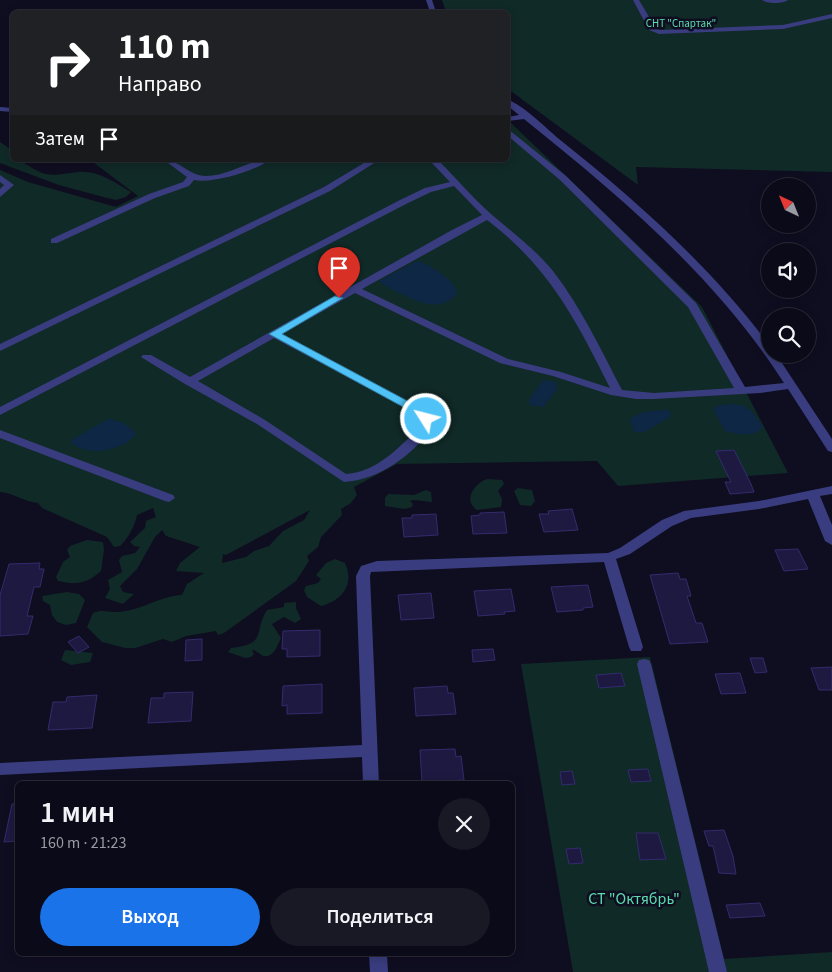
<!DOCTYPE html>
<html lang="ru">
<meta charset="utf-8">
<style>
body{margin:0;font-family:"Source Sans 3",sans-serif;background:#191825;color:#f1f3f6;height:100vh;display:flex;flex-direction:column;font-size:19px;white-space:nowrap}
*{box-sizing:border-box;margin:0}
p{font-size:16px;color:#9a9aa2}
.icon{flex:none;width:28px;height:28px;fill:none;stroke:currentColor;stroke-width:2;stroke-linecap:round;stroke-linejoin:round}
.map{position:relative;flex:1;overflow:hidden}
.sheet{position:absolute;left:15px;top:781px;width:500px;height:175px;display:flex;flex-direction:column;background:#0b0a18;border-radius:8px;box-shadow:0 2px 12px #0003,0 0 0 1px #2b2b37}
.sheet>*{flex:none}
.top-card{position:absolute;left:10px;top:10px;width:500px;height:152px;border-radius:8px;box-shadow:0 2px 12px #0003,0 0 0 1px #2b2b37;background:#202124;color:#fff;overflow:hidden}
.needle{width:32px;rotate:317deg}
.controls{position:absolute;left:761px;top:178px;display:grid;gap:10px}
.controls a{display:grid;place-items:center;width:55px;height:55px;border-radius:50%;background:#0b0a18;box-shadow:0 2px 12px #0003,0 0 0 1px #2b2b37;font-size:25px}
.pin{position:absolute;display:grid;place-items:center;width:42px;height:42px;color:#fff;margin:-51px -21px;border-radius:50% 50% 50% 0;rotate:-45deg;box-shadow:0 0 5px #0007}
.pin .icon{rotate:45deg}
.me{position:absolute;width:55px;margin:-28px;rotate:306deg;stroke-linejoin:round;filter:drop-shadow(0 0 4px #0008)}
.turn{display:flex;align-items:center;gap:18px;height:105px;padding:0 25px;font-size:22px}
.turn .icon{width:65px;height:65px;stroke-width:2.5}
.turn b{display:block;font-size:35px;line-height:42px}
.then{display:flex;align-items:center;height:48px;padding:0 25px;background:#0003;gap:10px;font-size:19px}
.round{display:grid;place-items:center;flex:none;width:52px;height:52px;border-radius:26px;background:#191825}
.summary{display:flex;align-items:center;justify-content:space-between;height:85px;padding:0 25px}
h1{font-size:30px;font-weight:600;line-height:38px}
.primary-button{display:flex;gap:10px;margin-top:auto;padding:10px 25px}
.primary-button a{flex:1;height:58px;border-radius:30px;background:#1a73e8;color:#fff;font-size:20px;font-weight:600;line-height:58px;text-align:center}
.primary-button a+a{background:#191825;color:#f1f3f6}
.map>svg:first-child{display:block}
</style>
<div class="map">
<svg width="832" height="972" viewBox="0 0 832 972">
<rect width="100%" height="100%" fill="#0f0d20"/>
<path fill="#102a27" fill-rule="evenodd" d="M 442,0 L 832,0 L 832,172 L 636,167 L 638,185 L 508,89 L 508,12 L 446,12 Z
M 508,120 L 702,307 L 788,473 L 618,486 L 597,461 L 397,464 L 354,487 L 357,495 L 351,503 L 341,509 L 342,515 L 321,537 L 318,547 L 307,556 L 309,561 L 296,581 L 224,633 L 218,635 L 216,631 L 186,636 L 172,642 L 163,639 L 135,648 L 125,648 L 102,642 L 87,627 L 93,613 C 102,609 107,612 116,612 C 139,612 159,596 182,595 L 187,584 L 204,573 L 176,571 L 180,563 L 200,547 L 166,536 L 162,530 L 155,537 L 137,569 L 120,586 L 123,592 L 134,594 L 123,604 L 105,598 L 110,589 L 108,580 L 122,572 L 119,560 L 122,556 L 135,553 L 140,547 L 134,546 L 130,542 L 145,528 L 146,521 L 156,517 L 153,508 L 137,515 C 136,524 127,540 120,546 L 114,547 L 107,537 L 42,508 L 38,503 C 24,502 14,493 0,492 L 0,170 L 28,182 L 116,207 L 138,196 L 90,160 L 508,160 ZM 310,510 L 304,520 L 283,531 L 269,546 L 254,551 L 246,557 L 222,563 L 223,554 L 226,555 Z
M 0,142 L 12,150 L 12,160 C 26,160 33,172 47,174 C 57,176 68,173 78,172 C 98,170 114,182 131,192 L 126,197 L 116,200 L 107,198 L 59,185 L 0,163 Z
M 487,479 L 502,480 L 504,484 L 498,491 L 502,499 L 501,507 L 477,510 C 462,500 475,483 487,479 Z
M 518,488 L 532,490 L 535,501 L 531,506 L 520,505 L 514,491 Z
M 426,490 L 431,492 L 432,502 L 414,500 L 410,501 L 413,504 L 412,507 L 405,509 L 385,506 L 385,498 L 388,494 L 414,495 Z
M 87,540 L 103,542 L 104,550 L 101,571 C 87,584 76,585 58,581 L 56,577 L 63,562 L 70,557 L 67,550 L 70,546 Z
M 335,559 L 345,563 C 355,584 342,601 321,606 L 307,597 L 304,590 L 306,586 L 318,583 L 321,579 L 316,575 L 326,563 Z
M 67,592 L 79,594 L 85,600 L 76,623 L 66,625 L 57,622 L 52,615 L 50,605 L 43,601 L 42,596 Z
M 296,602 L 296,608 L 301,619 L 295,623 L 284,617 L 272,624 L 281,638 C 277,646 274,658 263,656 L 254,650 L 252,650 L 254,654 L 251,657 L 245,658 L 228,652 L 231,648 C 268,644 253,632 267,610 L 284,607 L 284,603 Z
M 65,650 L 93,653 L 90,662 L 71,665 L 61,660 Z
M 650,657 L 724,959 L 832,952 L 832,972 L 573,972 L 521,664 Z"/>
<path fill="#0d2745" d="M 417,261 C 429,264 456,280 457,294 C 439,313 419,302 399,293 C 392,289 384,286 379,281 Z
M 543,380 L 556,382 L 557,389 L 543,407 L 530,405 L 529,400 Z
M 731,404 C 749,404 754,413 763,427 C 754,437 737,435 725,431 L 713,409 L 716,406 Z
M 665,410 L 671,412 L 670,417 L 644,432 L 635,432 L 630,421 L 632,417 L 644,412 Z
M 108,419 L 122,422 L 135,432 L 135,436 C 120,451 89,457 71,443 L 71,440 Z"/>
<path fill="#1e1941" stroke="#322c6d" d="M 734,450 L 751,484 L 754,492 L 730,494 L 725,482 L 731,482 L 716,451 Z
M 572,509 L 578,530 L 544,532 L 539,514 L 549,514 L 548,511 Z
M 504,512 L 507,533 L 473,534 L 471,516 L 480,515 L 480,513 Z
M 436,514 L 438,535 L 404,537 L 402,518 L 412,518 L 412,515 Z
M 798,549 L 808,569 L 784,571 L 775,550 Z
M 40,563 L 39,569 L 44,569 L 40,587 L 34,587 L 27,616 L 33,616 L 28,634 L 0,636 L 0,595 L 9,564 Z
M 678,573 L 680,579 L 686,579 L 691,596 L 687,596 L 696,623 L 702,623 L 708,642 L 670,644 L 650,575 Z
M 588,585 L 593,607 L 583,608 L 583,610 L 557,612 L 551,587 Z
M 511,589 L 515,611 L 504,612 L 505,614 L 478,616 L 474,591 Z
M 431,593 L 434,618 L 401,620 L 398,595 Z
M 320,630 L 320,656 L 287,657 L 287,649 L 282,649 L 283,631 Z
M 79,636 L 89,647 L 78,653 L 68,642 Z
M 202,639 L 202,660 L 185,661 L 186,640 Z
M 493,649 L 495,660 L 473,662 L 472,650 Z
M 750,658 L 763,658 L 767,672 L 755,673 Z
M 832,667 L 832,690 L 819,690 L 811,668 Z
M 621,673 L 625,686 L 599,688 L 596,675 Z
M 740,673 L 746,693 L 721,694 L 715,674 Z
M 322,684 L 322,713 L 287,714 L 287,705 L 282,706 L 283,686 Z
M 447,686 L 448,693 L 453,693 L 456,714 L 416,716 L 414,688 Z
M 193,692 L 191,721 L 148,723 L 151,698 L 164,698 L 164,693 Z
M 97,695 L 92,728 L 48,730 L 53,702 L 66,702 L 67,697 Z
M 455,749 L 456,757 L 461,756 L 464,780 L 422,782 L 420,750 Z
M 648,769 L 651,781 L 631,782 L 628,770 Z
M 572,771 L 575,784 L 562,785 L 560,772 Z
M 12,804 L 18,804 L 18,841 L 4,842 Z
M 724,830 L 733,856 L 736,874 L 719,873 L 713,846 L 709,846 L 704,831 Z
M 636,833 L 658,833 L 666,859 L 640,860 Z
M 580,848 L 583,863 L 569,864 L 566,849 Z
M 760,903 L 765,916 L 730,918 L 726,905 Z"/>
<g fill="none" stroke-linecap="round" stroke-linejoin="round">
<path fill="#393d7f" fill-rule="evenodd" d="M 426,0 L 432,0 L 436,12 L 430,12 Z
M 633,0 L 639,0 L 655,27 L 660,30 L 783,25 L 832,14 L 832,18 L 783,29 L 659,34 L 649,30 Z
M 762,0 L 788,0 C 783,4 767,4 762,0 Z
M 508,100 C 522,104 547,129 559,139 C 637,201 710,266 770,346 L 770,354 L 776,354 L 832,439 L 832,452 L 828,451 L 788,389 L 760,393 L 654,399 L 636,399 L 611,395 L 553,376 L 500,363 L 355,293 L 282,334 L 415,405 L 430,417 L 433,427 C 412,455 380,480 344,482 L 257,424 L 185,384 L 141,357 L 143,355 L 151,355 L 190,377 L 452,230 L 482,215 L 454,186 L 431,192 L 406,204 L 0,415 L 0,407 L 400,200 L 425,188 L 450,182 L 429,160 L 438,160 C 456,178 472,197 491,214 C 513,233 534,248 553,271 C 581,307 601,350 622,390 L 654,393 L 734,388 L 688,307 L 560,180 L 508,136 L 508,129 L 566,176 L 696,303 L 745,387 L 784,383 C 716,277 621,197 524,119 L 508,121 L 508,117 L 519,115 L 508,106 ZM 487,220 C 549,267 576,320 610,388 L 561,372 L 508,359 L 362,289 ZM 274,338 L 407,409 L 420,420 L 421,426 C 400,446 378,472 346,474 L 265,420 L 198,381 Z
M 0,107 L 12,108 L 12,112 L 0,111 Z
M 164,160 C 180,160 189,176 206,176 C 229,176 247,160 269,160 C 256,171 212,184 194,180 L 189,186 L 155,198 L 57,243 L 51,243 L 51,239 L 149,194 L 183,182 L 187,177 Z
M 369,160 L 379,160 L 330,191 L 0,351 L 0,344 L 324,187 Z
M 0,175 L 14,185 L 0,197 L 0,189 L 4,185 L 0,182 Z
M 0,430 L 173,495 L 175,498 L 169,502 L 165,501 L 0,438 Z
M 832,486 L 832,494 L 820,496 L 832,525 L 832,545 L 825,541 L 808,499 L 759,509 L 691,518 L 672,526 L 630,554 L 616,559 L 643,647 L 641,651 L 631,651 L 629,647 L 604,562 L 371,572 L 370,576 L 379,784 L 363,784 L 362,757 L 0,775 L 0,763 L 362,745 L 356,576 L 361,566 L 377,561 L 608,553 L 620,548 L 662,520 L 684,511 L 759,501 Z
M 644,659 L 649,660 L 651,664 L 727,972 L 709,972 L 637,664 L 639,660 Z
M 369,954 L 387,954 L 388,972 L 370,972 Z"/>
</g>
<path fill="#4fc3f7" stroke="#337fa1" d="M 335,296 L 343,298 L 282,334 L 415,405 L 430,417 L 430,422 L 422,422 L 407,409 L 269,334 Z"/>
<g text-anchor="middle" stroke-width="5" stroke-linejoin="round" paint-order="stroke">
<g font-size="11" fill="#5addaf" stroke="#0f0d20">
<text x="681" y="27">СНТ "Спартак"</text>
</g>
<g font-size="16" fill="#5addaf" stroke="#0f0d20">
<text x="634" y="904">СТ "Октябрь"</text>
</g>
</g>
</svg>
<div class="controls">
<a><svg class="needle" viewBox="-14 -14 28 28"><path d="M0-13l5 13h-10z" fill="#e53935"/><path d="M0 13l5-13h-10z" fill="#9a9aa2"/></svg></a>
<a><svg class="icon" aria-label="sound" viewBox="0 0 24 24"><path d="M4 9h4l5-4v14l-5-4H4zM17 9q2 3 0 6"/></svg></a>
<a><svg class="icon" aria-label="search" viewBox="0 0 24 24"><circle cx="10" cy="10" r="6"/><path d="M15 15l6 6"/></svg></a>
</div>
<div class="pin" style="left:339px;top:298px;background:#d93025"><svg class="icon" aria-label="arrive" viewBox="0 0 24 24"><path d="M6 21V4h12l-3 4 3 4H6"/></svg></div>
<svg class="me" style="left:426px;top:419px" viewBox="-20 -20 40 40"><circle r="17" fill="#4fc3f7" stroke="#fff" stroke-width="3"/><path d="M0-11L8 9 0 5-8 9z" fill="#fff"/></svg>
<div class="top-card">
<div class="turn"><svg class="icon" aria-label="right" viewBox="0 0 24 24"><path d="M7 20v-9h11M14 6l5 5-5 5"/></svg><div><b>110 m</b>Направо</div></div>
<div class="then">Затем<svg class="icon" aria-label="arrive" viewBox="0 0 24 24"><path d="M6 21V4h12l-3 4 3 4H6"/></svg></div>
</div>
<section class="sheet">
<div class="summary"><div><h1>1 мин</h1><p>160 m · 21:23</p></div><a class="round"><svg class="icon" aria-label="close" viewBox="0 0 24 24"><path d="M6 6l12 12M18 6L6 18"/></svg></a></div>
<div class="primary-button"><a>Выход</a><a>Поделиться</a></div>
</section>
</div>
